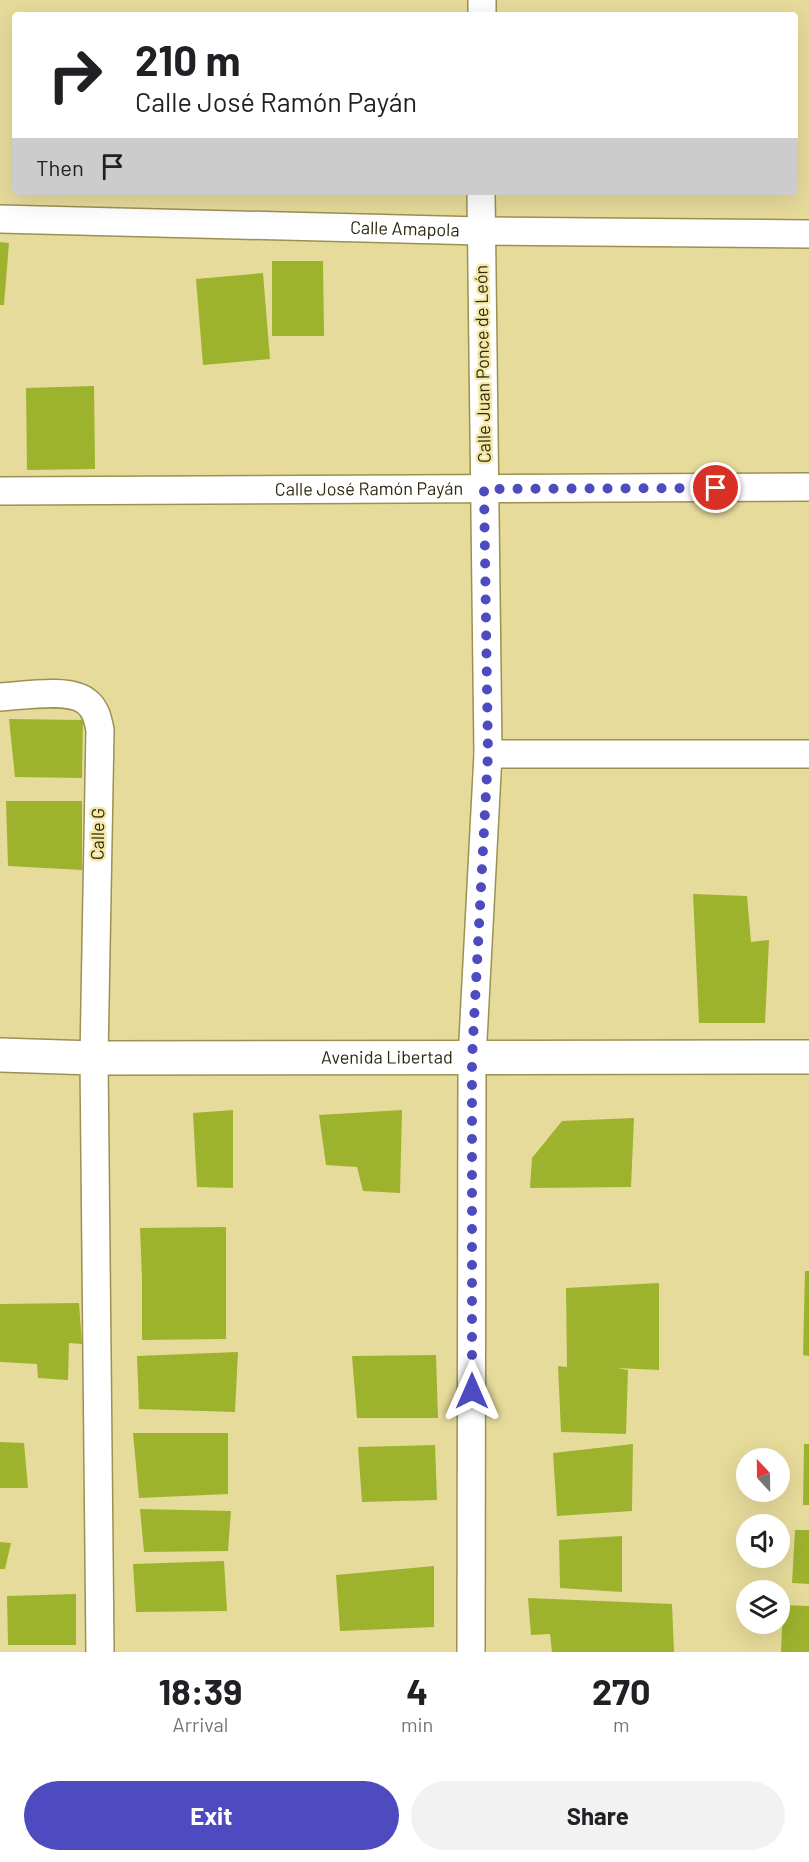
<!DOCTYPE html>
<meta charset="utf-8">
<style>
body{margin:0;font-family:Barlow,sans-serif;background:#f2f2f2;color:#202124;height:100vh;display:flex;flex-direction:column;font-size:22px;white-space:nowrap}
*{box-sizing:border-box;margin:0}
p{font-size:20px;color:#757577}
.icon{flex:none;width:33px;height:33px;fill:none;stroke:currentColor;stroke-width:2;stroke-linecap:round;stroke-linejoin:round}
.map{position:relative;height:1652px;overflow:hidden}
.drawer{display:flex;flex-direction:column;background:#fff;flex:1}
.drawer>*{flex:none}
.hud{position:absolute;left:12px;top:12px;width:786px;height:183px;border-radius:6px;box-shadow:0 6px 24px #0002;background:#fff;color:#202124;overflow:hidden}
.needle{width:39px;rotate:338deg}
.buttons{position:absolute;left:736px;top:1448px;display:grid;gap:12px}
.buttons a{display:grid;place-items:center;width:54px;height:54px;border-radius:50%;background:#fff;box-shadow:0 6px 24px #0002;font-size:30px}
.pin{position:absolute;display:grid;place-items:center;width:51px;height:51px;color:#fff;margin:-26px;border:3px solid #fff;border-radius:50%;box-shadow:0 2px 6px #0007}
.me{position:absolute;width:66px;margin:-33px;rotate:0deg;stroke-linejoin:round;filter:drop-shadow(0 0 4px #0008)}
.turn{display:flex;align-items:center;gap:21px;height:126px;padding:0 24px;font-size:27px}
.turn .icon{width:78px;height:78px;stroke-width:2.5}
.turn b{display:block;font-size:42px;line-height:51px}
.then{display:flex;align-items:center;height:57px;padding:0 24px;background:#0003;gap:12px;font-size:22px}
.eta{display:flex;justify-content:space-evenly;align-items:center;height:102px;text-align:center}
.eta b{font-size:36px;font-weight:700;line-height:42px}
.action{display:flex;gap:12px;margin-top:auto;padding:12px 24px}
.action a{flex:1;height:69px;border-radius:36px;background:#4e4ac0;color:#fff;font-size:24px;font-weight:700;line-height:69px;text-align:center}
.action a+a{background:#f2f2f2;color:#202124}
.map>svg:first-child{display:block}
</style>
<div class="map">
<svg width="809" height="1652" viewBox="0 0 809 1652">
<rect width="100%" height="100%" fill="#e7db9b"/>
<path fill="#9db32e" d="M 0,242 L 9,243 L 4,305 L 0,305 Z
M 272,261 L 323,261 L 324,336 L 272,336 Z
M 263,273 L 270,359 L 203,365 L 196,279 Z
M 94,386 L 95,469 L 27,470 L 26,388 Z
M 9,719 L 83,720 L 82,778 L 15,777 Z
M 6,801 L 82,801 L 82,870 L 8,866 Z
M 693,894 L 747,896 L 751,942 L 769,940 L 765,1023 L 699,1023 Z
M 233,1110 L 233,1188 L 197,1187 L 193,1113 Z
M 402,1110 L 400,1193 L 363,1191 L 357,1167 L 326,1165 L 319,1115 Z
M 634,1118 L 631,1187 L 530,1188 L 532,1158 L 562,1121 Z
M 226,1227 L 226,1339 L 142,1340 L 142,1278 L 140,1228 Z
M 805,1271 L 809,1271 L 809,1356 L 803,1355 Z
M 659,1283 L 659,1370 L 617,1368 L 628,1370 L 626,1434 L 561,1432 L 558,1366 L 567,1367 L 566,1288 Z
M 79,1303 L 82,1344 L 69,1343 L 68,1380 L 38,1378 L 37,1364 L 0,1362 L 0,1304 Z
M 238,1352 L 235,1412 L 139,1409 L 137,1356 Z
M 436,1355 L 438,1418 L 357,1418 L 352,1356 Z
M 133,1433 L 228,1433 L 228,1494 L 139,1498 Z
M 0,1442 L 24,1443 L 28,1488 L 0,1488 Z
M 633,1444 L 632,1511 L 557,1516 L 553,1453 Z
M 804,1444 L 809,1444 L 809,1505 L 803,1505 Z
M 435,1445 L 437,1500 L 362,1502 L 358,1447 Z
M 140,1509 L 231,1511 L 228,1551 L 144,1552 Z
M 795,1530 L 809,1530 L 809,1584 L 792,1583 Z
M 622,1536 L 622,1592 L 560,1588 L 559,1540 Z
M 0,1542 L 11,1543 L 5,1569 L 0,1569 Z
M 224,1561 L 227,1611 L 136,1612 L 133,1564 Z
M 434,1566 L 434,1627 L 340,1631 L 336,1575 Z
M 76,1594 L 76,1645 L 8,1645 L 7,1596 Z
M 528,1598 L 672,1604 L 674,1652 L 552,1652 L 550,1634 L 531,1635 Z
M 783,1605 L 809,1606 L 809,1652 L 781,1652 Z"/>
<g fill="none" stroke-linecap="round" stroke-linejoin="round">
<g stroke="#9c9053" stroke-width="30">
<g id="minor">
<path d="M 482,15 L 482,0"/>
<path id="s1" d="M 0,219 L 481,231 L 809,234"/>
<path id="s2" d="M 0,491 L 809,487"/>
<path d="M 0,697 C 22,696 70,687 87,702 C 96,709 98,720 100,730 L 94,1058 L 100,1652"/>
<path d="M 488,754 L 809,754"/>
<path d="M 471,1652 L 472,1059 L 488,754 L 481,192"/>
</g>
</g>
<g stroke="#9c9053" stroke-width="36">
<g id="tertiary">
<path id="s3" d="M 0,1055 L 94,1058 L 809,1057"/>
</g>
</g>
<use href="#minor" stroke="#fff" stroke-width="27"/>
<use href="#tertiary" stroke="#fff" stroke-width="33"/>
</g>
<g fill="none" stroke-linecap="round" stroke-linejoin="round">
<path stroke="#4e4ac0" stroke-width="10" stroke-dasharray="0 18" d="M 472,1391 L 472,1059 L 488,754 L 484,489 L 716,488"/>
</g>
<g text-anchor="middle" stroke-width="5" stroke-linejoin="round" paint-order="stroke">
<g font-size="18" fill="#2d280e" stroke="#f4e8a8">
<text dy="6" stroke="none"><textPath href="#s1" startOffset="405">Calle Amapola</textPath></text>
<text transform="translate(483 364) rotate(-91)" y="6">Calle Juan Ponce de León</text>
<text dy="6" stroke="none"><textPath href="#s2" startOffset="369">Calle José Ramón Payán</textPath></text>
<text transform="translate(98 834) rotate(-89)" y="6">Calle G</text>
<text dy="6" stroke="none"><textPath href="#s3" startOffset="387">Avenida Libertad</textPath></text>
</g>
</g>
</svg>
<div class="buttons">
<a><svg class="needle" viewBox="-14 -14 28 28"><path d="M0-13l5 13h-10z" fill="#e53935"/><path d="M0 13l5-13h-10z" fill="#757577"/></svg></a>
<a><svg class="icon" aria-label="sound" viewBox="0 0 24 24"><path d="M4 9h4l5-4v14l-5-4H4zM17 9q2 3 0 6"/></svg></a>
<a><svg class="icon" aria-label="layers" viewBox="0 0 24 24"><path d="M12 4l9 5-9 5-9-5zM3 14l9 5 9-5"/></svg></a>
</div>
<div class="pin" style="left:716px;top:488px;background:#d93025"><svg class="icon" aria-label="arrive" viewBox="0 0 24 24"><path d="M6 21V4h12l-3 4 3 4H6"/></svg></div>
<svg class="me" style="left:472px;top:1391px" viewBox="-20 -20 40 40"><path d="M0-17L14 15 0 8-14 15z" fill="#4e4ac0" stroke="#fff" stroke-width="4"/></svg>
<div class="hud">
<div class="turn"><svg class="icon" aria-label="right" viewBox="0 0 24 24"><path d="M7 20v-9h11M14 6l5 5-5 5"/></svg><div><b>210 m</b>Calle José Ramón Payán</div></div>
<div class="then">Then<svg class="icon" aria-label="arrive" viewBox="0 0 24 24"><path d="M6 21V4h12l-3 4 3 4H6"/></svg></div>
</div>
</div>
<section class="drawer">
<div class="eta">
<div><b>18:39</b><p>Arrival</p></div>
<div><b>4</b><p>min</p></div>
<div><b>270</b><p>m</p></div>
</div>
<div class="action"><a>Exit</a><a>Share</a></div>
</section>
